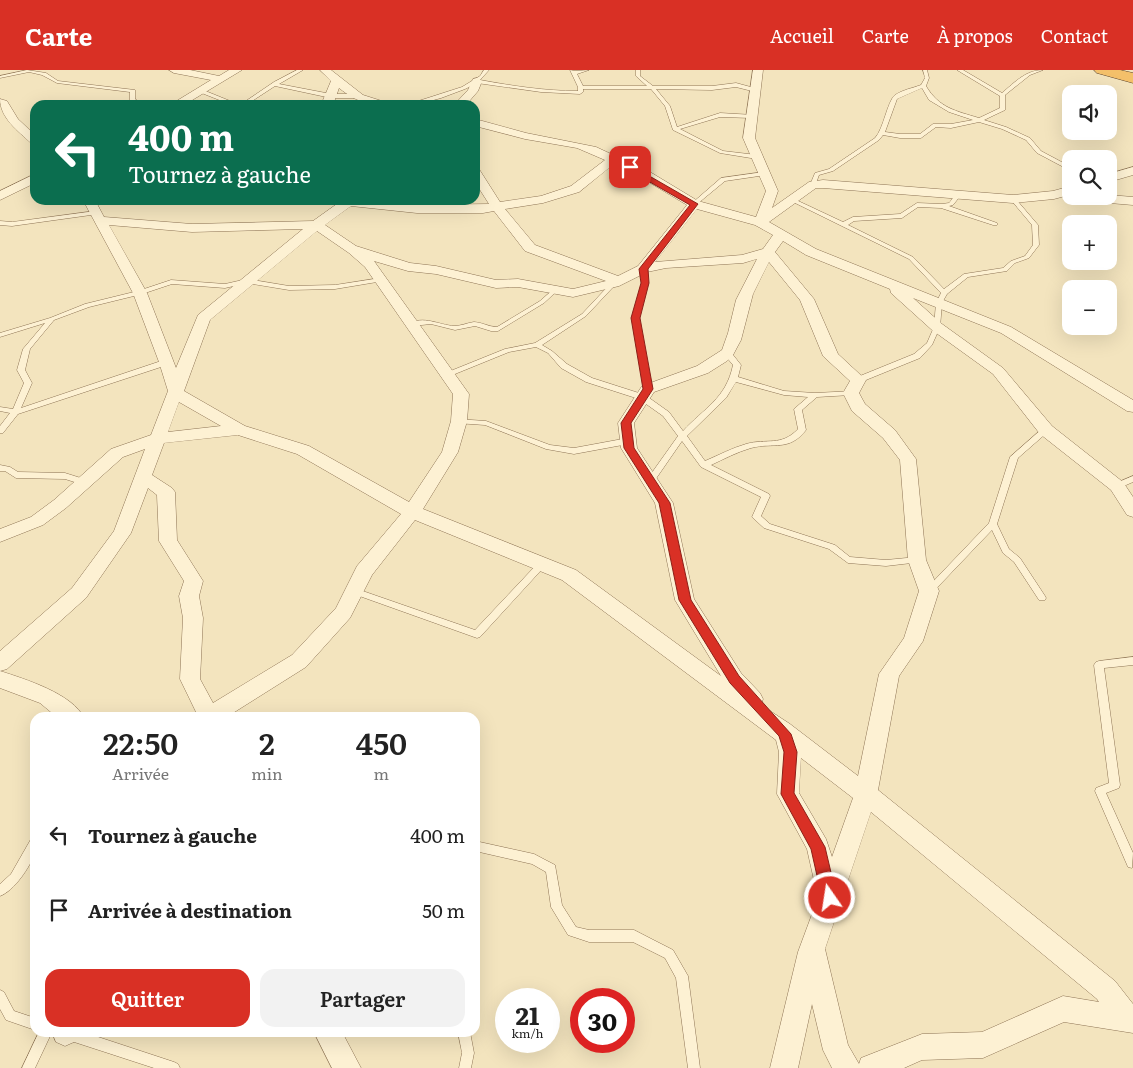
<!DOCTYPE html>
<html lang="fr">
<meta charset="utf-8">
<style>
body{margin:0;font-family:Literata,serif;background:#f2f2f2;color:#222;height:100vh;display:flex;flex-direction:column;font-size:19px;white-space:nowrap}
*{box-sizing:border-box;margin:0}
p{font-size:16px;color:#767676}
.icon{flex:none;width:28px;height:28px;fill:none;stroke:currentColor;stroke-width:2;stroke-linecap:round;stroke-linejoin:round}
.map{position:relative;flex:1;overflow:hidden}
.side{position:absolute;left:30px;top:642px;width:450px;height:325px;display:flex;flex-direction:column;background:#fff;border-radius:15px;box-shadow:0 5px 20px #0002}
.side>*{flex:none}
.top-card{position:absolute;left:30px;top:30px;width:450px;height:105px;border-radius:15px;box-shadow:0 5px 20px #0002;background:#0b6e4f;color:#fff;overflow:hidden}
.fabs{position:absolute;left:1062px;top:15px;display:grid;gap:10px}
.fabs a{display:grid;place-items:center;width:55px;height:55px;border-radius:10px;background:#fff;box-shadow:0 5px 20px #0002;font-size:25px}
.speed{position:absolute;left:495px;top:918px;display:flex;gap:10px;font-size:25px;font-weight:700;text-align:center}
.speed>*{display:grid;place-content:center;width:65px;height:65px;border-radius:50%;background:#fff;box-shadow:0 5px 20px #0002;line-height:1}
.speed small{font-size:12px;font-weight:400}
.speed .limit{border:8px solid #d22;background:#fff;color:#111}
.pin{position:absolute;display:grid;place-items:center;width:42px;height:42px;color:#fff;margin:-21px;border-radius:10px;box-shadow:0 2px 8px #0006}
.me{position:absolute;width:55px;margin:-28px;rotate:347deg;stroke-linejoin:round;filter:drop-shadow(0 0 4px #0008)}
.turn{display:flex;align-items:center;gap:18px;height:105px;padding:0 15px;font-size:22px}
.turn .icon{width:65px;height:65px;stroke-width:2.5}
.turn b{display:block;font-size:35px;line-height:42px}
.eta{display:flex;justify-content:space-evenly;align-items:center;height:85px;text-align:center}
.eta b{font-size:30px;font-weight:600;line-height:35px}
.cta{display:flex;gap:10px;margin-top:auto;padding:10px 15px}
.cta a{flex:1;height:58px;border-radius:15px;background:#d93025;color:#fff;font-size:20px;font-weight:600;line-height:58px;text-align:center}
.cta a+a{background:#f2f2f2;color:#222}
ul{padding:0;list-style:none}
li{display:flex;align-items:center;gap:15px;height:75px;padding:0 15px}
li div{flex:1}
li b{display:block;font-size:19px}
li em{font-style:normal}
header{display:flex;align-items:center;gap:30px;box-sizing:border-box;height:70px;padding:0 25px;background:#d93025;color:#fff}
header strong{font-size:24px}
nav{display:flex;gap:28px;margin-inline-start:auto;font-size:18px}
.map>svg:first-child{display:block}
</style>
<header>
<strong>Carte</strong>
<nav><a>Accueil</a><a>Carte</a><a>À propos</a><a>Contact</a></nav>
</header>
<div class="map">
<svg width="1133" height="998" viewBox="0 0 1133 998">
<rect width="100%" height="100%" fill="#f3e4be"/>
<g fill="none" stroke-linecap="round" stroke-linejoin="round">
<g stroke="#8e7455" stroke-width="1">
<path id="service" d="M 27,0 L 46,3 L 58,11 L 135,20 L 135,29 L 144,35 L 137,35 L 130,31 L 130,22 L 57,13 L 42,5 L 29,2 L 0,8 L 0,6 Z
M 297,0 L 303,0 L 279,14 L 331,24 L 356,24 L 359,26 L 356,28 L 331,28 L 275,16 L 246,35 L 240,35 L 274,12 Z
M 484,0 L 489,0 L 480,10 C 513,16 545,21 578,21 L 578,17 L 570,0 L 575,1 L 589,0 L 577,4 L 583,16 L 647,16 L 636,6 L 636,0 L 640,0 L 640,6 L 653,16 L 712,16 L 736,13 L 758,19 L 758,21 L 756,22 L 736,17 L 712,20 L 656,19 L 670,36 L 677,57 L 720,43 L 754,45 L 755,46 L 752,48 L 720,47 L 680,59 L 723,81 L 757,85 L 760,87 L 757,89 L 720,83 L 673,60 L 665,36 L 651,19 L 583,19 L 583,22 L 580,24 L 541,22 L 477,13 L 465,19 L 441,28 L 415,35 L 406,35 L 462,17 L 480,6 Z
M 923,0 L 927,0 L 929,8 L 926,16 C 939,38 956,41 979,48 L 1000,38 L 1000,26 L 957,0 L 963,0 L 1002,23 C 1015,12 1026,0 1043,0 L 1030,5 L 1005,25 L 1005,40 L 984,50 L 1006,57 L 1030,68 L 1041,81 L 1071,97 L 1071,101 L 1037,83 L 1026,70 L 1002,59 L 979,52 L 951,58 L 936,57 L 921,68 L 900,68 L 883,65 L 879,70 L 833,101 L 819,105 L 815,116 L 811,116 L 810,115 L 815,103 L 829,99 L 875,68 C 884,58 887,32 895,25 C 902,20 913,18 921,15 L 925,8 ZM 922,18 L 929,30 L 949,42 L 973,50 L 951,54 L 933,54 L 920,64 L 900,64 L 885,62 L 897,29 Z
M 199,20 L 203,20 L 240,35 L 232,35 L 199,22 Z
M 764,102 L 767,104 L 766,105 L 725,111 L 696,135 L 691,134 L 721,108 Z
M 956,124 L 961,125 L 953,135 L 949,136 L 997,153 L 997,155 L 993,155 L 941,138 L 918,137 L 902,148 L 854,151 L 848,155 L 913,187 L 944,219 L 964,204 L 1003,198 L 1011,191 L 1025,186 L 1033,175 L 1032,155 L 1011,130 L 1011,128 L 1015,128 L 1038,155 L 1039,175 L 1029,188 L 1015,193 L 1007,201 L 968,207 L 947,224 L 942,233 L 940,257 L 932,275 L 920,288 L 861,312 L 855,312 L 855,308 L 914,284 L 927,273 L 934,257 L 936,233 L 941,223 L 909,189 L 789,130 L 794,129 L 843,152 L 853,147 L 900,144 L 917,133 L 942,134 L 949,133 Z
M 96,141 L 99,143 L 98,144 L 12,156 L 0,155 L 0,151 L 12,152 Z
M 643,197 L 646,199 L 648,213 L 638,248 L 652,319 L 648,321 L 644,319 L 632,248 L 642,213 L 640,199 Z
M 381,208 L 384,210 L 383,211 L 335,219 L 289,220 L 247,213 L 225,218 L 172,214 L 142,224 L 89,237 L 54,250 L 30,279 L 25,300 L 32,313 L 21,338 L 164,290 L 167,290 L 171,292 L 170,294 L 18,344 L 3,363 L 0,363 L 0,356 L 10,343 L 0,341 L 0,337 L 13,339 L 24,313 L 17,300 L 23,279 L 45,253 L 0,267 L 0,263 L 50,248 L 85,234 L 138,221 L 171,210 L 225,214 L 247,209 L 289,216 L 335,215 Z
M 614,211 L 616,212 L 616,214 L 586,246 L 542,275 L 552,281 L 567,294 L 592,308 L 645,325 L 669,342 L 683,361 C 704,338 726,329 733,295 L 723,283 L 727,281 L 730,281 L 741,295 L 738,307 L 784,321 L 815,323 L 854,321 L 855,323 L 851,325 L 817,327 L 802,340 L 806,360 C 789,382 774,372 751,378 C 737,382 724,389 711,395 L 769,424 L 770,426 L 761,446 L 770,454 L 835,475 L 850,487 L 886,490 L 917,487 L 921,490 L 920,492 L 886,496 L 848,493 L 829,479 L 764,458 L 752,447 L 761,427 L 701,397 L 682,371 L 653,413 L 647,413 L 646,411 L 678,366 L 663,346 L 639,329 L 586,312 L 561,298 L 548,283 L 536,277 L 509,282 L 450,306 L 447,306 L 443,304 L 505,279 L 535,273 L 582,244 L 612,212 ZM 736,312 L 784,325 L 808,327 L 794,339 L 798,359 C 781,377 767,368 746,374 C 732,378 719,385 705,391 L 687,366 L 726,328 Z
M 555,218 L 558,220 L 544,233 L 498,261 L 491,261 L 475,256 L 455,260 L 431,254 L 412,256 L 409,254 C 423,245 439,255 454,256 C 461,256 467,253 474,252 C 481,252 489,257 497,257 L 540,231 Z
M 456,349 L 486,351 L 550,375 L 574,378 L 628,368 L 632,371 L 628,374 L 574,384 L 546,379 L 485,355 L 456,353 L 455,351 Z
M 1043,358 L 1049,358 L 1050,360 L 1018,388 L 997,454 L 1009,479 L 1020,488 L 1045,526 L 1046,528 L 1045,530 L 1039,530 L 1014,492 L 1003,483 L 992,460 L 932,523 L 926,523 L 925,521 L 926,519 L 989,453 L 1010,387 Z
M 0,395 L 10,397 L 18,402 L 65,403 L 87,410 L 88,412 L 84,415 L 65,409 L 16,408 L 5,401 L 0,401 Z
M 1133,406 L 1133,412 L 1117,419 L 1113,416 L 1114,414 Z
M 542,491 L 546,494 L 545,496 L 480,567 L 477,568 L 351,523 L 350,521 L 351,519 L 354,518 L 475,560 L 539,492 Z
M 1133,587 L 1133,595 L 1104,598 L 1120,715 L 1119,718 L 1106,723 L 1133,783 L 1132,798 L 1128,797 L 1095,721 L 1096,718 L 1109,713 L 1094,595 L 1096,592 L 1099,591 Z
M 35,767 C 35,772 36,779 35,783 C 30,797 14,821 0,826 L 0,814 L 11,804 L 31,769 Z
M 475,771 L 534,784 L 555,795 L 562,835 L 576,857 L 589,860 L 634,860 L 673,880 L 688,906 L 700,998 L 688,998 L 676,908 L 665,888 L 633,872 L 589,872 L 568,865 L 551,837 L 546,802 L 532,794 L 475,781 Z
M 0,920 L 4,922 L 14,941 L 35,948 L 35,960 L 6,950 L 0,939 Z
M 39,962 L 52,962 L 35,998 L 22,998 Z
M 83,962 L 174,992 L 178,994 L 180,998 L 154,998 L 65,969 L 61,967 L 59,963 Z
M 458,962 L 470,962 L 474,983 L 471,998 L 459,998 L 462,983 Z"/>
</g>
<g stroke="#8e7455" stroke-width="1">
<path id="minor" d="M 169,0 L 190,0 L 219,6 L 229,0 L 242,0 L 184,35 L 170,35 L 211,10 L 174,3 Z
M 320,0 L 331,0 L 363,25 L 388,33 L 390,35 C 367,35 357,32 339,18 L 333,35 L 321,35 L 331,11 Z
M 753,0 L 763,0 L 755,68 L 778,121 L 772,138 L 809,112 L 823,110 L 1013,125 L 1053,121 L 1071,116 L 1071,126 L 1109,125 L 1133,127 L 1133,135 L 1074,130 L 1070,129 L 1069,125 L 1054,129 L 1013,133 L 823,118 L 816,118 L 769,152 L 816,179 L 1011,257 L 1133,330 L 1133,342 L 1127,341 L 1001,263 L 913,228 L 942,254 L 1003,298 L 1052,356 L 1123,412 L 1133,427 L 1133,447 L 1127,445 L 1111,420 L 1040,364 L 993,304 L 932,260 L 891,223 L 890,219 L 806,185 L 783,171 L 775,182 L 814,229 L 838,284 L 866,310 L 859,323 L 865,334 L 895,360 L 916,389 L 926,490 L 939,521 L 923,571 L 899,606 L 878,720 L 1115,911 L 1133,934 L 1133,963 L 1064,952 L 983,988 L 922,990 L 904,998 L 832,998 L 823,980 L 812,934 L 798,998 L 770,998 L 798,882 L 818,828 L 807,779 L 777,724 L 779,682 L 776,670 L 562,510 L 415,450 L 372,505 L 350,548 L 306,597 L 225,648 L 194,648 L 196,642 L 180,609 L 183,548 L 179,526 L 184,511 L 159,471 L 157,425 L 148,418 L 131,463 L 86,528 L 7,599 L 0,601 C 25,609 73,624 84,648 L 58,648 L 40,633 L 0,618 L 0,581 L 72,518 L 114,461 L 145,379 L 123,387 L 66,438 L 43,455 L 0,472 L 0,459 L 31,447 L 54,430 L 111,379 L 151,365 L 168,321 L 159,292 L 133,223 L 83,130 L 95,130 L 104,147 L 192,154 L 313,151 L 341,131 L 341,130 L 366,130 L 417,135 L 489,134 L 475,112 L 475,98 L 479,99 L 500,132 L 541,126 L 571,116 L 605,90 L 577,78 L 525,69 L 475,56 L 475,49 L 526,63 L 596,77 L 650,102 L 698,131 L 756,147 L 766,121 L 743,68 ZM 614,94 L 642,108 L 687,135 L 638,196 L 618,206 L 535,175 L 505,139 L 543,133 L 579,122 ZM 351,136 L 417,143 L 483,143 L 494,141 L 525,181 L 606,211 L 573,219 L 518,209 L 496,210 L 436,196 L 410,193 L 356,176 L 325,155 ZM 697,139 L 755,155 L 773,165 L 763,179 L 742,185 L 655,192 ZM 109,155 L 192,162 L 303,159 L 198,245 L 176,298 L 147,223 ZM 317,161 L 349,183 L 365,197 L 453,324 L 451,351 L 442,382 L 409,432 L 309,376 L 245,356 L 184,321 L 210,250 ZM 757,189 L 736,230 L 728,263 L 722,280 L 697,296 L 642,316 L 618,353 L 621,378 L 655,433 L 675,530 L 721,606 L 576,500 L 423,439 L 458,382 L 467,351 L 469,324 L 374,191 L 408,201 L 436,204 L 496,218 L 518,217 L 573,227 L 619,216 L 647,202 L 666,198 L 743,193 ZM 769,192 L 800,230 L 823,286 L 850,311 L 843,323 L 852,341 L 883,368 L 900,390 L 908,490 L 919,521 L 904,568 L 879,604 L 858,706 L 790,654 L 761,635 L 763,629 L 760,623 L 741,603 L 694,529 L 673,433 L 637,378 L 634,353 L 654,322 L 708,303 L 727,291 L 733,285 L 741,270 L 753,224 ZM 179,332 L 221,356 L 168,362 ZM 238,365 L 297,384 L 401,444 L 357,496 L 336,538 L 292,585 L 213,633 L 200,609 L 203,548 L 199,526 L 203,511 L 177,470 L 175,422 L 172,418 L 152,405 L 164,373 ZM 801,688 L 853,728 L 832,787 L 826,769 L 799,723 ZM 871,742 L 1097,929 L 1099,932 L 1063,926 L 982,962 L 922,964 L 861,988 L 859,994 L 848,975 L 825,879 Z
M 477,8 L 482,11 L 478,21 L 466,35 L 454,35 L 468,20 L 473,9 Z
M 0,29 L 7,31 L 18,49 L 35,65 L 35,74 L 31,73 C 18,61 0,48 0,29 Z
M 1133,97 L 1133,105 L 1109,112 L 1109,104 Z
M 35,104 L 35,113 L 0,130 L 0,121 Z
M 52,962 L 78,962 L 78,963 L 74,972 L 65,976 L 56,972 Z
M 314,962 L 342,962 L 361,998 L 332,998 Z"/>
</g>
<g stroke="#5b412a" stroke-width="1">
<path id="trunk" d="M 1094,0 L 1120,0 L 1133,3 L 1133,13 L 1097,3 Z"/>
</g>
<use href="#service" fill="#fdf1d3" fill-rule="evenodd"/>
<use href="#minor" fill="#fdf1d3" fill-rule="evenodd"/>
<use href="#trunk" fill="#f4c06a" fill-rule="evenodd"/>
</g>
<path fill="#d93025" stroke="#8d1f18" d="M 627,96 L 632,96 L 698,134 L 648,199 L 649,213 L 640,248 L 653,319 L 631,353 L 634,378 L 670,433 L 691,530 L 739,606 L 791,664 L 797,682 L 794,723 L 825,777 L 837,828 L 835,833 L 830,835 L 825,833 L 822,828 L 811,779 L 781,724 L 784,682 L 779,666 L 730,613 L 679,530 L 659,433 L 624,378 L 621,353 L 643,319 L 631,248 L 641,213 L 639,199 L 690,135 L 627,99 Z"/>
</svg>
<div class="fabs">
<a><svg class="icon" aria-label="sound" viewBox="0 0 24 24"><path d="M4 9h4l5-4v14l-5-4H4zM17 9q2 3 0 6"/></svg></a>
<a><svg class="icon" aria-label="search" viewBox="0 0 24 24"><circle cx="10" cy="10" r="6"/><path d="M15 15l6 6"/></svg></a>
<a>+</a>
<a>−</a>
</div>
<div class="speed"><div>21<small>km/h</small></div><div class="limit">30</div></div>
<div class="pin" style="left:630px;top:97px;background:#d93025"><svg class="icon" aria-label="arrive" viewBox="0 0 24 24"><path d="M6 21V4h12l-3 4 3 4H6"/></svg></div>
<svg class="me" style="left:830px;top:828px" viewBox="-20 -20 40 40"><circle r="17" fill="#d93025" stroke="#fff" stroke-width="3"/><path d="M0-11L8 9 0 5-8 9z" fill="#fff"/></svg>
<div class="top-card">
<div class="turn"><svg class="icon" aria-label="left" viewBox="0 0 24 24"><path d="M17 20v-9H6M10 6l-5 5 5 5"/></svg><div><b>400 m</b>Tournez à gauche</div></div>
</div>
<section class="side">
<div class="eta">
<div><b>22:50</b><p>Arrivée</p></div>
<div><b>2</b><p>min</p></div>
<div><b>450</b><p>m</p></div>
</div>
<ul>
<li><svg class="icon" aria-label="left" viewBox="0 0 24 24"><path d="M17 20v-9H6M10 6l-5 5 5 5"/></svg><div><b>Tournez à gauche</b></div><em>400 m</em></li>
<li><svg class="icon" aria-label="arrive" viewBox="0 0 24 24"><path d="M6 21V4h12l-3 4 3 4H6"/></svg><div><b>Arrivée à destination</b></div><em>50 m</em></li>
</ul>
<div class="cta"><a>Quitter</a><a>Partager</a></div>
</section>
</div>
